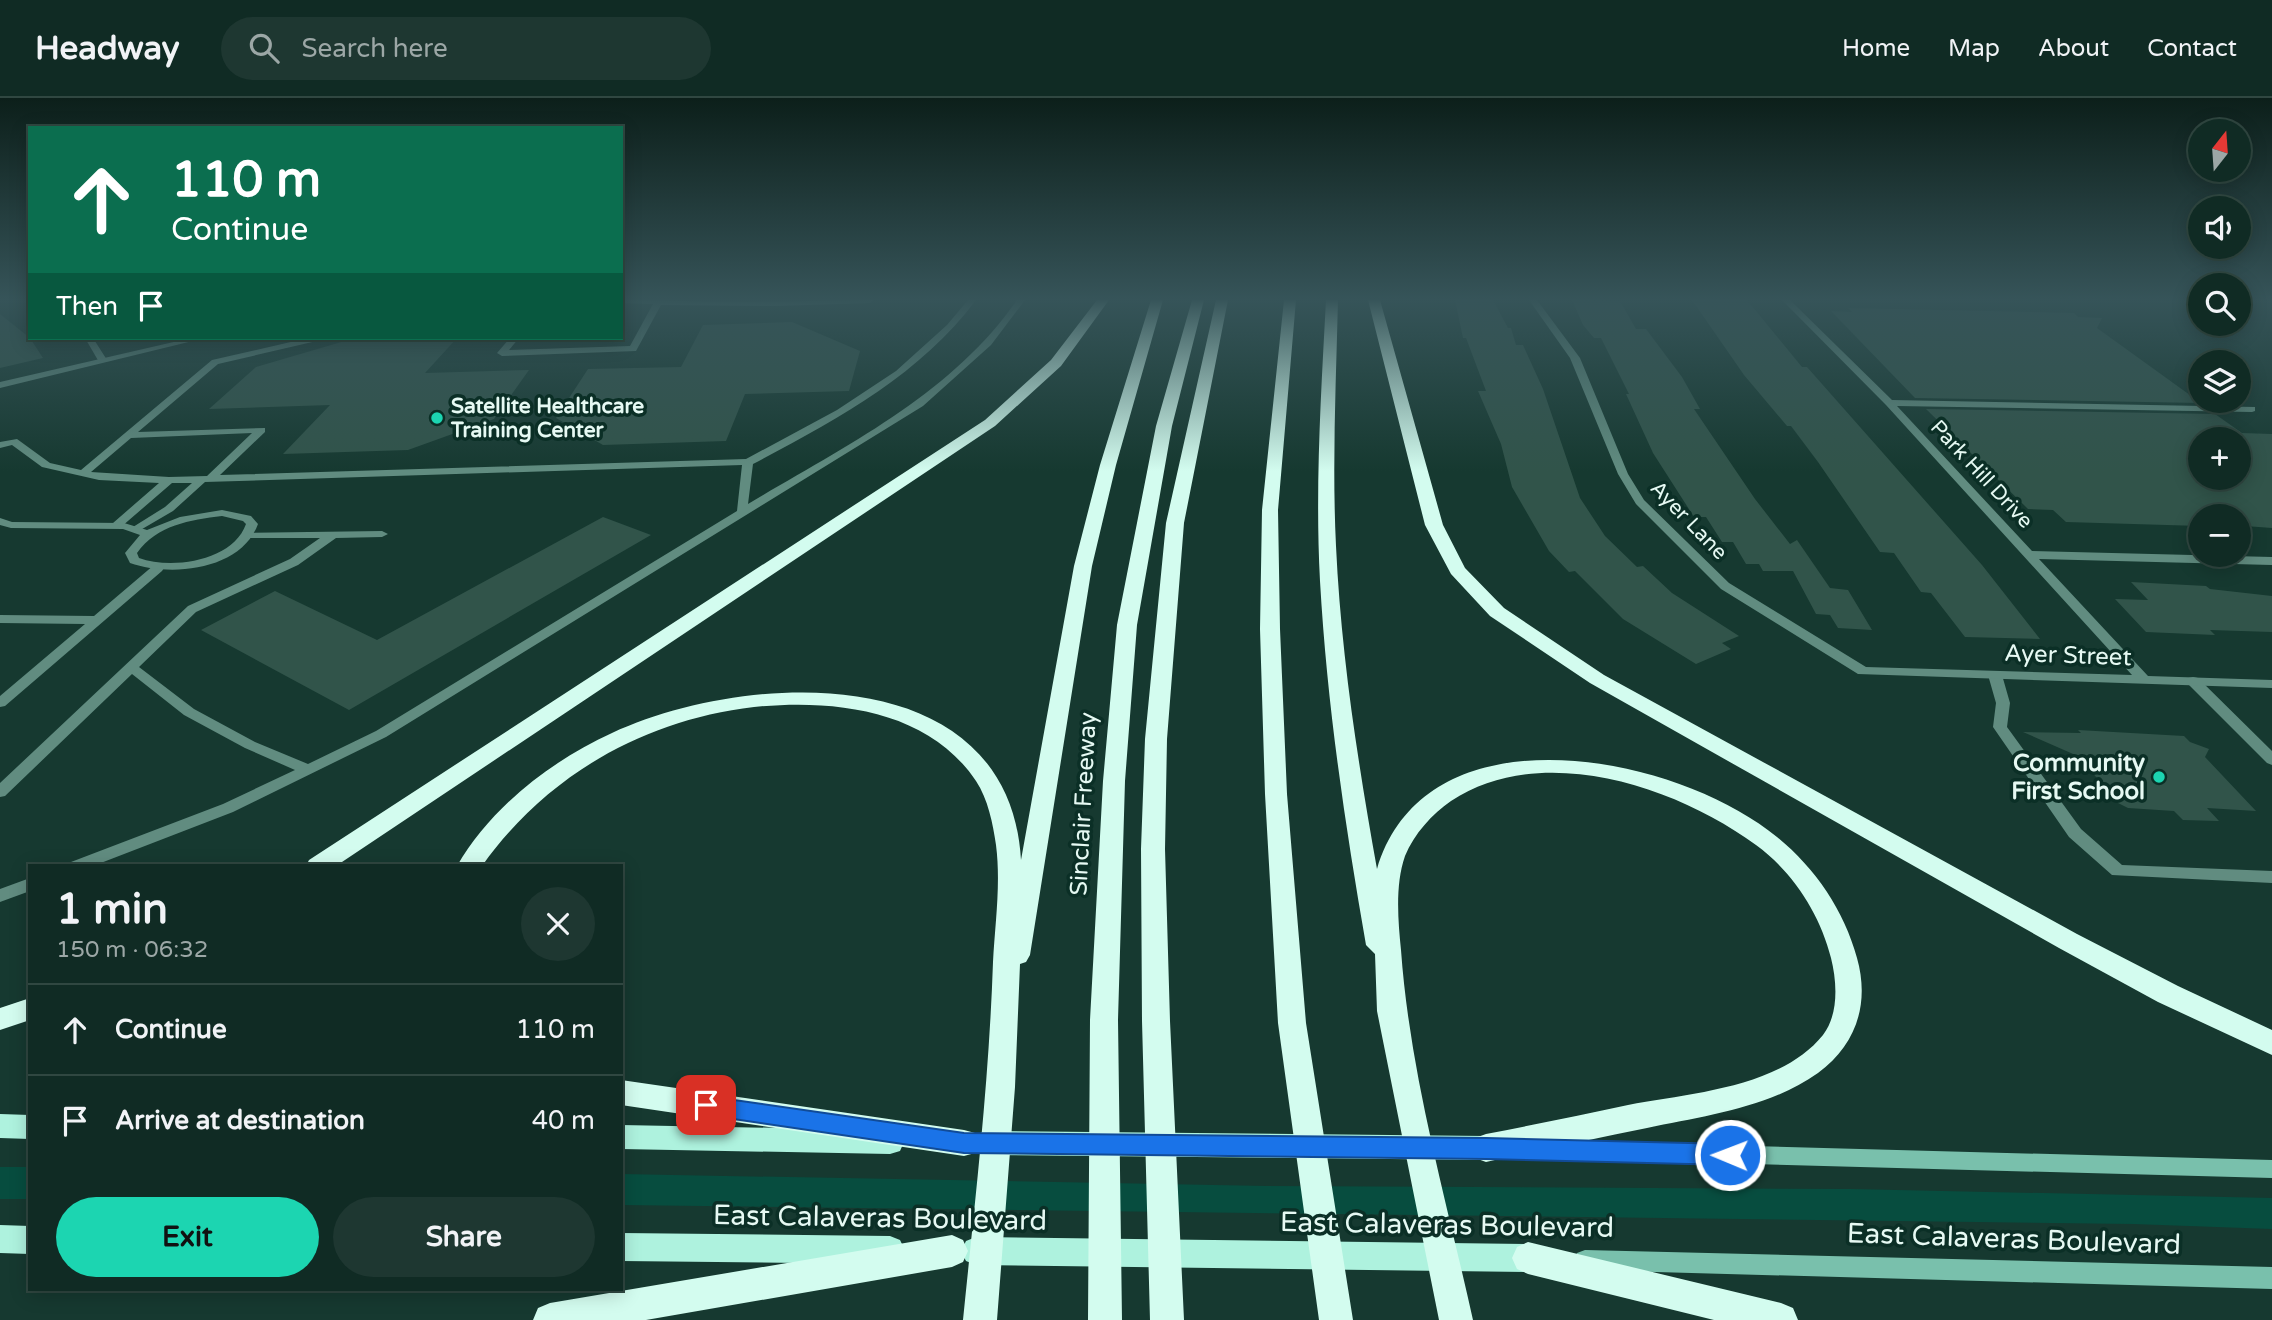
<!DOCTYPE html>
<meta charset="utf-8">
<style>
body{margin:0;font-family:"Varela Round",sans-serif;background:#1e3731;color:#f1f3f6;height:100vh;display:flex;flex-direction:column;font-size:26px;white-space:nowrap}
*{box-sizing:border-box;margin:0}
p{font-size:23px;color:#9ca7a6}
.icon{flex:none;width:38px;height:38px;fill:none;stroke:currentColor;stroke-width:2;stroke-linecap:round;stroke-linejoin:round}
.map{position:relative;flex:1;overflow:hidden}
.side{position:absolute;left:28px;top:766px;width:595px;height:427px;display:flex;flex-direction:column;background:#102b24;border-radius:0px;box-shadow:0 4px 18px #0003,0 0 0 2px #304741}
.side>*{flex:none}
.guide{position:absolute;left:28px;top:28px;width:595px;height:214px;border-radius:0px;box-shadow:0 4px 18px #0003,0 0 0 2px #304741;background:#0b6e4f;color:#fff;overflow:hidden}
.needle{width:46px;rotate:17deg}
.controls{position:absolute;left:2188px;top:21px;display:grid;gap:14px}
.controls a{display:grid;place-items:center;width:63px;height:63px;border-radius:50%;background:#102b24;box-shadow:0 4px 18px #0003,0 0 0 2px #304741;font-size:35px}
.pin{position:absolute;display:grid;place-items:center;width:60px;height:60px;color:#fff;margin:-30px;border-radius:14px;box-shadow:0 4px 10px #0006}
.me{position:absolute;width:77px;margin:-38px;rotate:271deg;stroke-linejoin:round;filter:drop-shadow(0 0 5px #0008)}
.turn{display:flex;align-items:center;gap:24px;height:147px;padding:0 28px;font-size:32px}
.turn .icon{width:91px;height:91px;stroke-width:2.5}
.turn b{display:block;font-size:49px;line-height:60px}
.then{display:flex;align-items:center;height:66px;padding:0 28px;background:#0003;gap:14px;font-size:26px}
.round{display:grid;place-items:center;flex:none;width:74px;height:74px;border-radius:37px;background:#1e3731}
.headline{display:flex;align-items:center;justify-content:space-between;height:119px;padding:0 28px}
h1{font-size:42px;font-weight:700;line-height:52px}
.cta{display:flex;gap:14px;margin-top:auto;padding:14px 28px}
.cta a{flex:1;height:80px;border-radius:42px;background:#1cd5b1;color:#111;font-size:28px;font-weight:700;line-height:80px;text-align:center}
.cta a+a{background:#1e3731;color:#f1f3f6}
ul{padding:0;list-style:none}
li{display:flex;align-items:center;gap:21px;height:91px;padding:0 28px;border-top:2px solid #304741}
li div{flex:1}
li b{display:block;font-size:26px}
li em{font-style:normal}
header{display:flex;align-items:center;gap:42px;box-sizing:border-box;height:98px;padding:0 35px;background:#102b24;border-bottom:2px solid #304741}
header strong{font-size:33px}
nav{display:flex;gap:38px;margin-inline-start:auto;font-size:24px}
.search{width:490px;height:63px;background:#1e3731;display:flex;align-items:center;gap:18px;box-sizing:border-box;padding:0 24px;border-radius:38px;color:#9ca7a6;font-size:26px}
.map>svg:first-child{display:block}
</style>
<header>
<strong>Headway</strong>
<div class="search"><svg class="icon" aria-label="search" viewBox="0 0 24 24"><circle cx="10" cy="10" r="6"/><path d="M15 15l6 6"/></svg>Search here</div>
<nav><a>Home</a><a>Map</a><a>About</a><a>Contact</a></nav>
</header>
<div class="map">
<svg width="2272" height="1222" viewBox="0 0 2272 1222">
<rect width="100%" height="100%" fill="#163930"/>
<path fill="#074d3f" d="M 0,1069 L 30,1069 L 30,1101 L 0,1101 Z
M 621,1076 L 1267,1088 L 1851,1091 L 2272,1100 L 2272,1131 L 2133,1126 L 621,1107 Z"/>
<path fill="#31544a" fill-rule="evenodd" d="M 1455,202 L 1493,202 L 1508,230 L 1511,230 L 1516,247 L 1523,247 L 1543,291 L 1580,400 L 1605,438 L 1637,469 L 1643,468 L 1672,495 L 1739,538 L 1722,545 L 1731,551 L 1696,566 L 1623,521 L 1575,473 L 1569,474 L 1549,453 L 1512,389 L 1501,346 L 1478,293 L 1486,293 L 1466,240 L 1463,240 Z
M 1572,202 L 1620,203 L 1636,231 L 1646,231 L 1682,279 L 1700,311 L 1694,311 L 1755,401 L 1790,446 L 1797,442 L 1830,490 L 1848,492 L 1872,532 L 1838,530 L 1830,517 L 1816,516 L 1793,473 L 1763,473 L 1759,466 L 1746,466 L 1733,444 L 1722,444 L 1706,419 L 1694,419 L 1653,355 L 1626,296 L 1629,296 L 1601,240 L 1594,240 L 1583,227 Z
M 1692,202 L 1747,202 L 1802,269 L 1807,269 L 1982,467 L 2040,541 L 1965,539 L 1931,495 L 1921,494 L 1894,455 L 1880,454 L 1818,364 L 1791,328 L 1787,328 L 1744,277 Z
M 1848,210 L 2074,215 L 2078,219 L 2102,220 L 2097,230 L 2201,305 L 1915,300 L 1831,213 L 1852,214 Z
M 0,216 L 30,240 L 43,260 L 0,270 Z
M 792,224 L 860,253 L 849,293 L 745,296 L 726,343 L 603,347 L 556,320 L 588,271 L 681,269 L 703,227 Z
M 355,240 L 457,240 L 425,275 L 529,272 L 494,321 L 408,352 L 283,356 L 330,307 L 209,311 L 256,269 Z
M 1926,311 L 2215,316 L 2242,335 L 2272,336 L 2272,430 L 2245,428 L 2238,418 L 2200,418 L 2200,428 L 2066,424 L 2053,412 L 2028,411 ZM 2200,341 L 2238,341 L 2238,380 L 2200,380 Z
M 603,419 L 651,437 L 349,612 L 201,532 L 275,493 L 377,542 Z
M 2131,484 L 2206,488 L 2210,491 L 2272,498 L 2272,534 L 2210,532 L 2215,537 L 2146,534 L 2115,501 L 2148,502 Z
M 2078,632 L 2184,638 L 2190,644 L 2209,651 L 2205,659 L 2256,713 L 2207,710 L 2219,723 L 2183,722 L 2174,713 L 2128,710 L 2116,704 L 2080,659 L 2023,634 L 2081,635 Z"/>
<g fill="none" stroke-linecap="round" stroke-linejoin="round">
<path fill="#618c80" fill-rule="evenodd" d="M 621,202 L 746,204 L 874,202 L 870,205 L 776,208 L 661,207 L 636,253 L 502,258 L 497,255 L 510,240 L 519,240 L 509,252 L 630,248 L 653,206 L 621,205 Z
M 968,202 L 976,202 C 919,278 836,322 753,366 L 748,406 C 845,348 951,297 1017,202 L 1025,202 L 991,247 L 923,308 L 386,639 L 233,714 L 93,768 L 69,768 L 71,764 L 223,706 L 295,672 L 245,650 L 184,617 L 132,576 L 5,698 L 0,699 L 0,685 L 188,508 L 290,461 L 320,440 L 249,440 L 243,437 L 245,435 L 382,433 L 388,436 L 382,439 L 336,440 L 298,467 L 196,514 L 139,569 L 194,611 L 255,644 L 308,666 L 376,633 L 737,413 L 742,367 L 205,384 L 173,413 L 137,434 L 131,431 L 133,429 L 165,409 L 192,385 L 172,385 L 121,429 L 113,429 L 113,425 L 159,385 L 99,382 L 42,369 L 12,347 L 0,350 L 0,344 L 17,341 L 50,365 L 81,372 L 212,262 L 308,240 L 322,240 L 321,242 L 218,266 L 138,334 L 265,330 L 265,334 L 220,377 L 746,361 L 837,312 L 896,273 L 947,227 ZM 252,335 L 207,378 L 169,379 L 91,374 L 131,340 Z
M 158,466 L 162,467 L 164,470 L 162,473 L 5,608 L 0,609 L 0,598 L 85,526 L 0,525 L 0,517 L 94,518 L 154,467 Z
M 1995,573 L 2002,577 L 2010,605 L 2007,629 L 2081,731 L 2122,767 L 2272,773 L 2272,785 L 2112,777 L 2069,739 L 1993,629 L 1996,605 L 1988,577 Z
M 2193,579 L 2198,580 L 2272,653 L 2272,667 L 2267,665 L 2188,586 L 2186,583 L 2188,580 Z
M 30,780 L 30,793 L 0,804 L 0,791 Z"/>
<path fill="#618c80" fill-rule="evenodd" d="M 1529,202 L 1537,202 L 1580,260 L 1628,376 L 1644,402 L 1729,485 L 1866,569 L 2132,577 L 1886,307 L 1782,202 L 1790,202 L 1892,302 L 2255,309 L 2255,313 L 2252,314 L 1897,308 L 2032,453 L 2272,459 L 2272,467 L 2039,461 L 2148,578 L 2272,582 L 2272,590 L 1858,576 L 1721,491 L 1636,406 L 1618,376 L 1570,260 Z
M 85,240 L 93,240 L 107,262 L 105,264 L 99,264 Z
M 222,412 L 251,418 L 258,426 C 241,473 170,479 130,465 L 125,455 L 140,437 L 123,431 L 11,430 L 0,427 L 0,420 L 12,424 L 124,425 L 147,432 L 180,419 ZM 222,418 L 243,423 L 246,426 C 233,463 172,472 139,460 L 137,455 C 157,427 190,422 222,418 Z"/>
<path fill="#618c80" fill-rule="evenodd" d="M 191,240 L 205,240 L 0,290 L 0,284 Z"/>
<path fill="#79c0ac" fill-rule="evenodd" d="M 1525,1042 L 2272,1062 L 2272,1080 L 1525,1060 L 1518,1057 L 1515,1051 L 1518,1045 Z
M 1585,1152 L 2272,1169 L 2272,1191 L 1585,1172 L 1577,1169 L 1574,1162 L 1577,1155 Z"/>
<path fill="#aef2de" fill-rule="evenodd" d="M 0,1016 L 30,1017 L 30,1041 L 0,1040 Z
M 621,1027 L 890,1032 L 900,1035 L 904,1044 L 900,1053 L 890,1056 L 621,1051 Z
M 987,1033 L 1486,1038 L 1496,1041 L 1500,1050 L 1496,1059 L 1486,1062 L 987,1057 L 977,1054 L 973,1045 L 977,1036 Z
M 0,1127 L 30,1128 L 30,1156 L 0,1155 Z
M 621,1135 L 890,1138 L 900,1142 L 905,1152 L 900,1162 L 890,1166 L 621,1163 Z
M 976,1139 L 1528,1146 L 1538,1150 L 1543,1160 L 1538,1170 L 1528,1174 L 976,1167 L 966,1163 L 961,1153 L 966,1143 Z"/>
<path fill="#d3fcef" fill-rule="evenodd" d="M 1097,202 L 1109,202 L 1061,268 L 995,328 L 336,768 L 306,768 L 309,762 L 985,322 L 1051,262 Z
M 1151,202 L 1163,202 L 1116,367 L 1092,468 L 1030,857 L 1026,864 L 1020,866 L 1015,989 L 997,1222 L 963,1222 C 975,1103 989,984 993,864 C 995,826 1001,786 996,747 C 993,726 988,701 976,683 C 928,611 833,601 754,609 C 643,622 546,678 482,768 L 457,768 C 491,709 551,663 612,635 C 746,573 1009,559 1021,762 L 1074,468 L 1100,367 Z
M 1192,202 L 1204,202 L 1172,328 L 1137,527 L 1125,683 L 1118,922 L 1122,1222 L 1088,1222 L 1090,922 L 1103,683 L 1117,527 L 1156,328 Z
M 1216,202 L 1228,202 L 1184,425 L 1167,641 L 1165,751 L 1170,923 L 1184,1222 L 1150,1222 L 1142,923 L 1141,751 L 1145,641 L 1166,425 Z
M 1284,202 L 1296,202 L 1278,412 L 1280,531 L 1287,696 L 1306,925 L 1353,1222 L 1319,1222 L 1278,925 L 1265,696 L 1260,531 L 1262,412 Z
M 1326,202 L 1338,202 C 1336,284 1332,366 1336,448 C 1341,556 1358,665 1377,771 C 1426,606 1676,656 1777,739 C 1815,770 1844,812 1857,860 C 1870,906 1856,947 1818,975 C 1769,1010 1704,1018 1647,1030 C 1593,1041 1540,1052 1486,1064 L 1475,1060 L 1471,1050 L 1475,1040 L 1486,1036 C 1533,1027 1581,1017 1628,1007 C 1691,995 1780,990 1823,937 C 1839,916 1837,884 1831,860 C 1820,816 1793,774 1756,747 C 1676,688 1541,643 1451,703 C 1432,716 1414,736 1405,758 C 1395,787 1398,822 1401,852 C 1410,977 1446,1100 1473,1222 L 1439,1222 L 1377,913 L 1375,856 L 1366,847 C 1345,727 1327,606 1320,483 C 1315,390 1321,296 1326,202 Z
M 1368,202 L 1380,202 L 1443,427 L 1465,470 L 1504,510 L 1604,577 L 2077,836 L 2178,888 L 2272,932 L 2272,957 L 2158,904 L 2059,850 L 1590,585 L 1490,518 L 1451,476 L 1425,427 Z
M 30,900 L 30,922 L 0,932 L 0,910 Z
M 621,982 L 964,1032 L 975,1035 L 979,1045 L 975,1055 L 964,1058 L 621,1007 Z
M 952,1137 L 963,1142 L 968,1153 L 963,1164 L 952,1169 L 646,1222 L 533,1222 L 538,1210 L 550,1205 Z
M 1528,1144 L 1781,1205 L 1793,1210 L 1798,1222 L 1714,1222 L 1528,1176 L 1517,1171 L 1512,1160 L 1517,1149 Z"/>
</g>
<linearGradient id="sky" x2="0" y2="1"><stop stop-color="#0c1f1a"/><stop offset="0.54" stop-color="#365459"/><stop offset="1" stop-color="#365459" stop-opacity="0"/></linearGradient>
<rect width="2272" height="373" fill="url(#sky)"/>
<path fill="#1a73e8" stroke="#114b97" stroke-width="2" d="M 706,998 L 964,1035 L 1486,1040 L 1730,1046 L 1738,1049 L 1741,1057 L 1738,1064 L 1730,1067 L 1486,1061 L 964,1055 L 706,1017 L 698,1014 L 695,1007 L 698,1000 Z"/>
<g fill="#1cd5b1" stroke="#0b2f26" stroke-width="2.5">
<circle cx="437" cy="320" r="7"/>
<circle cx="2159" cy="679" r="7"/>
</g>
<g text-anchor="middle" stroke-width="7" stroke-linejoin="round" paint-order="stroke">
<g font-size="21" font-weight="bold" fill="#e6f9f3" stroke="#0b2f26" text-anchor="start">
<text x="451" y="315">Satellite Healthcare<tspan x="451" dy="24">Training Center</tspan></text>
</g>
<g font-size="21" fill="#e6f9f3" stroke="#0b2f26">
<text transform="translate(1982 376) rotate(47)" y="7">Park Hill Drive</text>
<text transform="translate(1689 422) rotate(46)" y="7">Ayer Lane</text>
</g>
<g font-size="24" fill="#e6f9f3" stroke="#0b2f26">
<text transform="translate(2068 557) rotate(2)" y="8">Ayer Street</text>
<text transform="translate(1083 706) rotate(-87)" y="8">Sinclair Freeway</text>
</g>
<g font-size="24" font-weight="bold" fill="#e6f9f3" stroke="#0b2f26" text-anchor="end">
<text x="2145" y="673">Community<tspan x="2145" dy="28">First School</tspan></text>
</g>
<g font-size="28" fill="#e6f9f3" stroke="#0b2f26">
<text transform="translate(880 1119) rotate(1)" y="10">East Calaveras Boulevard</text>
<text transform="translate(1447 1126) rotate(1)" y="10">East Calaveras Boulevard</text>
<text transform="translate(2014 1140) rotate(2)" y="10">East Calaveras Boulevard</text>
</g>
</g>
</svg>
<div class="controls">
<a><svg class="needle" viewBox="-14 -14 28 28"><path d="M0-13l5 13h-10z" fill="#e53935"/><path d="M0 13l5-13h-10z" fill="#9ca7a6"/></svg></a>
<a><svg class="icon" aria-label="sound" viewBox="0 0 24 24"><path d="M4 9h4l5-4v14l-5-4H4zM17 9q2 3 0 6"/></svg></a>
<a><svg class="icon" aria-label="search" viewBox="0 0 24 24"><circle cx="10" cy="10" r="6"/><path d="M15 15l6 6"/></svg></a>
<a><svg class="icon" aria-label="layers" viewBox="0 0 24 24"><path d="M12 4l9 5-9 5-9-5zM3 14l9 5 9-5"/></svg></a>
<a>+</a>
<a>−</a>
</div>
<div class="pin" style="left:706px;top:1007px;background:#d93025"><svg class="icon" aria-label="arrive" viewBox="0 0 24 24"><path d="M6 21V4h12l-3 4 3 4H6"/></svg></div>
<svg class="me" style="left:1730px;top:1057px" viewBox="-20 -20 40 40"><circle r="17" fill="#1a73e8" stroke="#fff" stroke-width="3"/><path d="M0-11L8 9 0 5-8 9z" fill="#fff"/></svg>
<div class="guide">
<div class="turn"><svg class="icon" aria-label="ahead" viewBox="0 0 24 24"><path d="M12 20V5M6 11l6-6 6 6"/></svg><div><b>110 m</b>Continue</div></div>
<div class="then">Then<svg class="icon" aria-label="arrive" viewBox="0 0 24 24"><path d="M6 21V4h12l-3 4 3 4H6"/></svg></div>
</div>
<section class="side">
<div class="headline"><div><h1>1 min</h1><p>150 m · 06:32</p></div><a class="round"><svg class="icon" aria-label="close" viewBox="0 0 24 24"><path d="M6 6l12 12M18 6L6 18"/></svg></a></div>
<ul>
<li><svg class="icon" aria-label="ahead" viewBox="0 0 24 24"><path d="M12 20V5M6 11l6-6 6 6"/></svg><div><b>Continue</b></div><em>110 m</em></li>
<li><svg class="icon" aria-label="arrive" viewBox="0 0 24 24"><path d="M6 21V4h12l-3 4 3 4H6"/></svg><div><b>Arrive at destination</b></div><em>40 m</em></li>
</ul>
<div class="cta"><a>Exit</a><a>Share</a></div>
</section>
</div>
